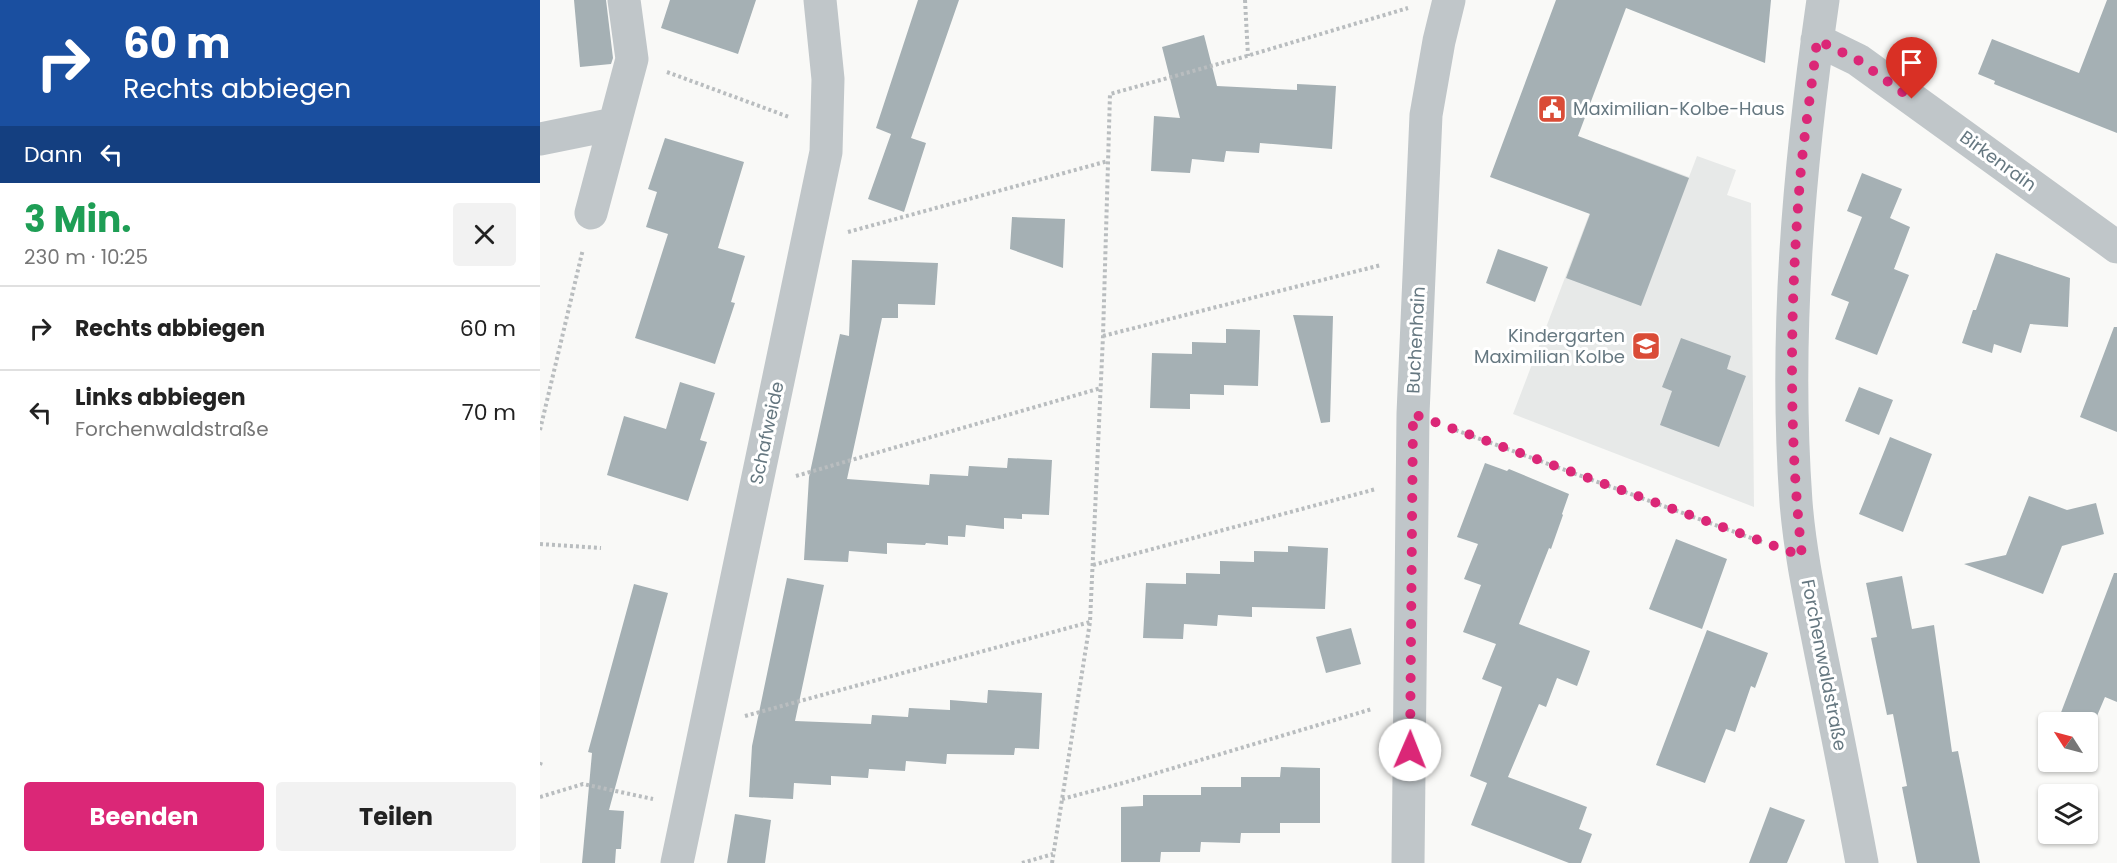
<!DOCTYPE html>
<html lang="de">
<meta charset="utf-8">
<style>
body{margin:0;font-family:Poppins,sans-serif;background:#f2f2f2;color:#222;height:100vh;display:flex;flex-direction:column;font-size:22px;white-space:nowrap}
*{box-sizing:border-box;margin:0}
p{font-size:20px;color:#767676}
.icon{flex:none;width:33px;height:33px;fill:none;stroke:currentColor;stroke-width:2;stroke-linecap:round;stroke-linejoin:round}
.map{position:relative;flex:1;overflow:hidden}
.sheet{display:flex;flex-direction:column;background:#fff;width:540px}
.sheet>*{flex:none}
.banner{background:#1a4fa0;color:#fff;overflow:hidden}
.needle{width:39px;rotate:306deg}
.controls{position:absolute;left:1498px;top:712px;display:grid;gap:12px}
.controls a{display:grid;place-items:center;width:60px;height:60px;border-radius:6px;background:#fff;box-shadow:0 2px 4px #0004;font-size:30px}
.pin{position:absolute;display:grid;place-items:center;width:51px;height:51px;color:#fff;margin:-62px -26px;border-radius:50% 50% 50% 0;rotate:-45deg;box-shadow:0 0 6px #0007}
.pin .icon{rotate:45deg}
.me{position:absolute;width:66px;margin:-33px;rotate:1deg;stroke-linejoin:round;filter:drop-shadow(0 0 4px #0008)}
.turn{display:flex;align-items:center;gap:21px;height:126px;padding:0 24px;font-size:27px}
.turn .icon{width:78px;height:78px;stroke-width:2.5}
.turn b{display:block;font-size:42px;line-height:51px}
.then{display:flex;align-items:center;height:57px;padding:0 24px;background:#0003;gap:12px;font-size:22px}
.round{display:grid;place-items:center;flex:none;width:63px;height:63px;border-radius:6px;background:#f2f2f2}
.head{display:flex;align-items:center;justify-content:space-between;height:102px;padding:0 24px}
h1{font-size:36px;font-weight:700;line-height:45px;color:#1e9e55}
.button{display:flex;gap:12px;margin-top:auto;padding:12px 24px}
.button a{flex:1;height:69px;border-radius:6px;background:#db2777;color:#fff;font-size:24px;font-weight:700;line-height:69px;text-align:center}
.button a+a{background:#f2f2f2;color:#222}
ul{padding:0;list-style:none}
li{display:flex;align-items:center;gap:18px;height:84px;padding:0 24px;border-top:2px solid #e0e0e0}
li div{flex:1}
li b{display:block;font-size:22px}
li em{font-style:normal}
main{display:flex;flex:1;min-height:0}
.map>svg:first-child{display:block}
</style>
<main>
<section class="sheet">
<div class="banner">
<div class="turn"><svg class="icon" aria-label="right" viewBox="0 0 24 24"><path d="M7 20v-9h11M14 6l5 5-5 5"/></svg><div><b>60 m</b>Rechts abbiegen</div></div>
<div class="then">Dann<svg class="icon" aria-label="left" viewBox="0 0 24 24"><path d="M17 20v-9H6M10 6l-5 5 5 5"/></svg></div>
</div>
<div class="head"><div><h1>3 Min.</h1><p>230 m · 10:25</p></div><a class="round"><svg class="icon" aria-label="close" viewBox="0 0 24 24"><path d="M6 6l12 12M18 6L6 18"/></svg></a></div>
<ul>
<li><svg class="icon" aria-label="right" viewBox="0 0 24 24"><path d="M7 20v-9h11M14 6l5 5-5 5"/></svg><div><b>Rechts abbiegen</b></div><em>60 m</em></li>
<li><svg class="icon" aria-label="left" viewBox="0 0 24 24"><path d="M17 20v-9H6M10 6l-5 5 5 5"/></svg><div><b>Links abbiegen</b><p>Forchenwaldstraße</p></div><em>70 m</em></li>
</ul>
<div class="button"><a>Beenden</a><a>Teilen</a></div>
</section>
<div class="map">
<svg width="1577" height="863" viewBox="0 0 1577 863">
<rect width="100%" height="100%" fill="#f9f9f7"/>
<path fill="#e7e9e8" d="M 1074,149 L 1149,177 L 1157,156 L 1196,170 L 1187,195 L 1211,203 L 1214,507 L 973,414 Z"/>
<path fill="#a5b0b4" d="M 34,0 L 66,0 L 73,58 L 71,64 L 40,67 Z
M 130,0 L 216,0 L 198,54 L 121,28 Z
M 378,0 L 419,0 L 371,138 L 386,143 L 364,212 L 328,199 L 351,134 L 336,128 Z
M 1016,0 L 1231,0 L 1225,63 L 1086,8 L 1038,136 L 1149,178 L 1101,306 L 1026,278 L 1050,214 L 950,177 Z
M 1567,0 L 1577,0 L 1577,133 L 1454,84 L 1455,81 L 1438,74 L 1452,39 L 1539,73 Z
M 664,35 L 677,86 L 757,90 L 757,84 L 796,86 L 792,149 L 720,143 L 719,153 L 686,151 L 684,162 L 652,159 L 650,173 L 611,171 L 614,116 L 640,118 L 622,47 Z
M 125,138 L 204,162 L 178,248 L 205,256 L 191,302 L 195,303 L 175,364 L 95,338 L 128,234 L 106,227 L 117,192 L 108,189 Z
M 1322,173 L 1362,189 L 1350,218 L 1370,227 L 1354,269 L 1369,275 L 1337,355 L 1295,339 L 1309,302 L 1291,295 L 1322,217 L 1307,211 Z
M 472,217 L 525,219 L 523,268 L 470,249 Z
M 958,249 L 1008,267 L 995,302 L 946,283 Z
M 1456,253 L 1530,278 L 1528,327 L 1490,324 L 1481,353 L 1454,344 L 1452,353 L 1422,343 L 1433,310 L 1436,310 Z
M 312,260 L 398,263 L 395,305 L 358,304 L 358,318 L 342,318 L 307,479 L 389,485 L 390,474 L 428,476 L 429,466 L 467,468 L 468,458 L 512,460 L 509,515 L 482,514 L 482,519 L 464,518 L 464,529 L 426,525 L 425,537 L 408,536 L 408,545 L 386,543 L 385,545 L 347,543 L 347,554 L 309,551 L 308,562 L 264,560 L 269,477 L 300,334 L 309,336 Z
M 753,315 L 793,316 L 790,422 L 781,423 Z
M 1574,327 L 1577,327 L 1577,432 L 1540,417 Z
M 686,329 L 720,330 L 718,386 L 684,385 L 684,395 L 650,394 L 650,409 L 610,408 L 612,353 L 652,354 L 652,342 L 686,343 Z
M 1141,338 L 1191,356 L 1187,369 L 1206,376 L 1179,447 L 1120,425 L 1132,391 L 1122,387 Z
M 140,382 L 175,393 L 160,440 L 167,442 L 148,501 L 67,475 L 84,416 L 126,429 Z
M 1319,387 L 1353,400 L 1339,435 L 1305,421 Z
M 1350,437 L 1392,454 L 1363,532 L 1319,514 Z
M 945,463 L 967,471 L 969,469 L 1029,494 L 1022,514 L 1023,515 L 1011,549 L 1009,548 L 979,624 L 1050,651 L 1037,686 L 1017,678 L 1006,707 L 999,704 L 968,777 L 1047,807 L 1039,829 L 1052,834 L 1041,863 L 1029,863 L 931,825 L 947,783 L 930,776 L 962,687 L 942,679 L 956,644 L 923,632 L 941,585 L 924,579 L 938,544 L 917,537 Z
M 1489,496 L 1527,510 L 1556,503 L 1564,534 L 1522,546 L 1503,594 L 1424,564 L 1466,555 Z
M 1136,539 L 1187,559 L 1162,629 L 1109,609 Z
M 748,546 L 788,548 L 785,609 L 712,607 L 712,617 L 678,615 L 677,626 L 644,624 L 643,639 L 603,638 L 606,583 L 646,584 L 646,573 L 680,574 L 680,561 L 714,562 L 714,551 L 748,552 Z
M 1574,573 L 1577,573 L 1577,702 L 1565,697 L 1554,723 L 1517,723 Z
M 1362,576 L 1372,629 L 1394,625 L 1412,752 L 1418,751 L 1440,863 L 1377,863 L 1362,787 L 1367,786 L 1353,714 L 1347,715 L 1331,638 L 1337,637 L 1326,583 Z
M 247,578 L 284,585 L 255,721 L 331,724 L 332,715 L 368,717 L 369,708 L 410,710 L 410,700 L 447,703 L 448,690 L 502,693 L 499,749 L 475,748 L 474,755 L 407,754 L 406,764 L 366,761 L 365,771 L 329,769 L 328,778 L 291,776 L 291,785 L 254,783 L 253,799 L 209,797 L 212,746 Z
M 94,584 L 128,593 L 69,810 L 84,811 L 81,849 L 76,849 L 75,863 L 42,863 L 52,753 L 48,752 Z
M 811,628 L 821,664 L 786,673 L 776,637 Z
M 1167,630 L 1228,653 L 1215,688 L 1211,686 L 1195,732 L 1186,729 L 1165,783 L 1116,765 Z
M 741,767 L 780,768 L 780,823 L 740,823 L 740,833 L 701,833 L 700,843 L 661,842 L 660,852 L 621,852 L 620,862 L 581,862 L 581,807 L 603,806 L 603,795 L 661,795 L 661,787 L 701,787 L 701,777 L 740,777 Z
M 1230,807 L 1265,820 L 1247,863 L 1209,863 Z
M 195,814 L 231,820 L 225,863 L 187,863 Z"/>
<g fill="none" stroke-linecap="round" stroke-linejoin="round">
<path stroke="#b9bdbf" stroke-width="4" stroke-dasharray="3 3" stroke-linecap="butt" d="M 705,0 L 708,56
M 127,72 L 249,117
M 308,232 L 568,161
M 563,336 L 841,265
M 910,428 L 1222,542
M 0,430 L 43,249
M 256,476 L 561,388
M 0,544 L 61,548
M 553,565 L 836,489
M 205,716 L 550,622
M 0,765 L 1,762
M 0,797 L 43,784 L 113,799
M 522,799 L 583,783 L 832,709
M 482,863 L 513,854
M 512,863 L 550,622 L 563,336 L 570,94 L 700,58 L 868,8"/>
<path stroke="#c0c6c9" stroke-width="33" d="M 1283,0 C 1259,166 1244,334 1256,502 C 1260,553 1271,603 1281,654 C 1295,723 1309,793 1322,863
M 1277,40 L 1318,60 L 1577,247
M 0,139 L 74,124
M 51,213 L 92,59 L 84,0
M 137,863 L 286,152 L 288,79 L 280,0
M 868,863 L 873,414 L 886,115 L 899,41 L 909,0"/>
</g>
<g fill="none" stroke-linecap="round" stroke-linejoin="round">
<path stroke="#db2777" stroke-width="10" stroke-dasharray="0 18" d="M 870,750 L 873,414 L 1262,556 C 1248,432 1250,305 1260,180 C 1264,133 1272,87 1277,40 L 1318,60 L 1372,99"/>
</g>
<defs>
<g id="civic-square" transform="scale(1.5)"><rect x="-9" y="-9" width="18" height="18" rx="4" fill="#da4c37" stroke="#fff"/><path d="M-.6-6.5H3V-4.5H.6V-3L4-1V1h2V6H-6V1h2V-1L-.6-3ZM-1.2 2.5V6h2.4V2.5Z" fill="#fff"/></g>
<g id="school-square" transform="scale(1.5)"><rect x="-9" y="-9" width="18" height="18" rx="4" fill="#da4c37" stroke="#fff"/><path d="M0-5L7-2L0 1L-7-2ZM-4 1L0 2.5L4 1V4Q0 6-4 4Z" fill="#fff"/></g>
</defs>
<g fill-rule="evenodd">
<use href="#civic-square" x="1012" y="109"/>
<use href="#school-square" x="1106" y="346"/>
</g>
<g text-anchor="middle" stroke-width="6" stroke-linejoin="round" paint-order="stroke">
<g font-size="18" fill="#667881" stroke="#fff" text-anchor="start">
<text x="1033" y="115">Maximilian-Kolbe-Haus</text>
<text x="1085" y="342" text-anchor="end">Kindergarten<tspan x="1085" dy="21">Maximilian Kolbe</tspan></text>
</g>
<g font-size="18" fill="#667881" stroke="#fff">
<text transform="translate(1458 161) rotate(36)" y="6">Birkenrain</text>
<text transform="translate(876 340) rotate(-87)" y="6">Buchenhain</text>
<text transform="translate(227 433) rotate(-78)" y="6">Schafweide</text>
<text transform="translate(1284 665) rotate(79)" y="6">Forchenwaldstraße</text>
</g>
</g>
</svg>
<div class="controls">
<a><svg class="needle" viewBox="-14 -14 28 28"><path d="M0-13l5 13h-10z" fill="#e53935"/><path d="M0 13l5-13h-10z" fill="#767676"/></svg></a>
<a><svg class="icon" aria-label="layers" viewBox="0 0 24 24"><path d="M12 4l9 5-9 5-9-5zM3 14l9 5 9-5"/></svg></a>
</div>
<div class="pin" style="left:1372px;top:99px;background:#d93025"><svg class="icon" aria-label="arrive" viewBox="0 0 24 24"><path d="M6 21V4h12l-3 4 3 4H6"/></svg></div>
<svg class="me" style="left:870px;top:750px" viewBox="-20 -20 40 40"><circle r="19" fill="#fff"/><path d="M0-13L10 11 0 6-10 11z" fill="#db2777"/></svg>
</div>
</main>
